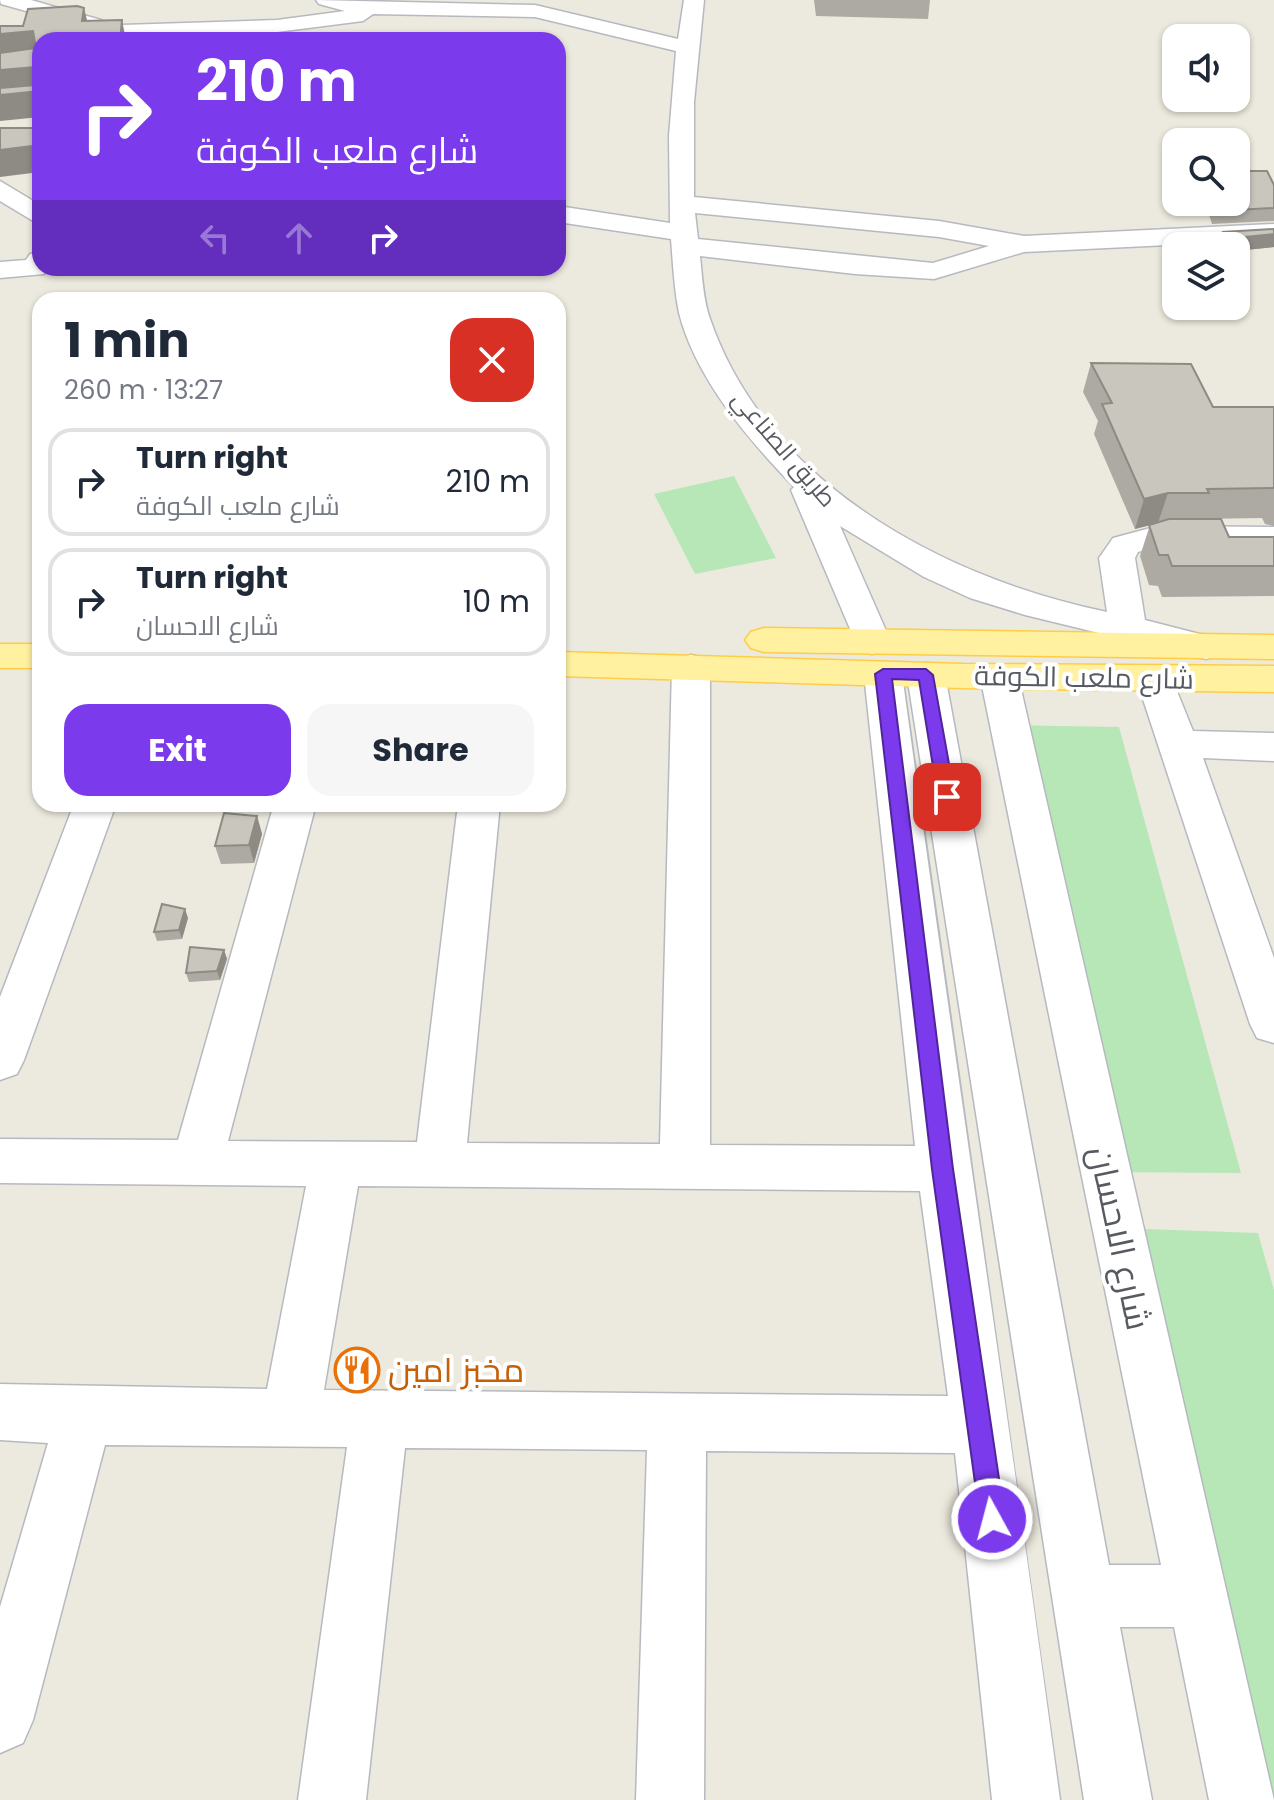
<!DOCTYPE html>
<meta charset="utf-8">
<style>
body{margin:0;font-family:Poppins,Cairo,sans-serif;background:#f6f6f7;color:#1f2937;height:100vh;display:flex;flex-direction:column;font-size:30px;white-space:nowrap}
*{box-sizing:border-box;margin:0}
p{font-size:26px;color:#747a83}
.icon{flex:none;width:44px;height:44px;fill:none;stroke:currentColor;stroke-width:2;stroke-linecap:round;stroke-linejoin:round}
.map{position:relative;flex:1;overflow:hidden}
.sheet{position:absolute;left:32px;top:292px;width:534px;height:520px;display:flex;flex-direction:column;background:#fff;border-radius:24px;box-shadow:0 2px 6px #0004}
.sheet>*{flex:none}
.banner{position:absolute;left:32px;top:32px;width:534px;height:244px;border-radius:24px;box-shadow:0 2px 6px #0004;background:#7c3aed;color:#fff;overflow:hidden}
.fabs{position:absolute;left:1162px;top:24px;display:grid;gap:16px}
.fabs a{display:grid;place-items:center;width:88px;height:88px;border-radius:16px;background:#fff;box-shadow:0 2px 6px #0004;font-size:40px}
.pin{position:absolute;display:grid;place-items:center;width:68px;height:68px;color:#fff;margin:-34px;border-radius:16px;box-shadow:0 4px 12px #0006}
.me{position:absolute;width:88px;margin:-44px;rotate:353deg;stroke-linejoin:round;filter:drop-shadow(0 0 6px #0008)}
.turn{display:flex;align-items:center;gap:28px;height:168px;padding:0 32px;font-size:36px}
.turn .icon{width:104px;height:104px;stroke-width:2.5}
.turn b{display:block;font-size:56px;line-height:68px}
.lanes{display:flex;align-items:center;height:76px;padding:0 32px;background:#0003;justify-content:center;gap:40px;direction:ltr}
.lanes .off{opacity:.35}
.round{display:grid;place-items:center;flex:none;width:84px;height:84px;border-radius:24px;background:#f6f6f7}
.summary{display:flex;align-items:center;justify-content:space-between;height:136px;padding:0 32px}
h1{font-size:48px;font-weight:700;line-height:60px}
.action{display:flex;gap:16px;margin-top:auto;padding:16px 32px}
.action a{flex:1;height:92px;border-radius:24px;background:#7c3aed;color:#fff;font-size:32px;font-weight:700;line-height:92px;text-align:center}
.action a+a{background:#f6f6f7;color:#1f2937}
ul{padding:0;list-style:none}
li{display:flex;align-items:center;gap:24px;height:108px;margin:0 16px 12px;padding:0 16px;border:4px solid #e0e1e3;border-radius:24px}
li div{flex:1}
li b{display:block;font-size:30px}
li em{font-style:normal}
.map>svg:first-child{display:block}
</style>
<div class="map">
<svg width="1274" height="1800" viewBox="0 0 1274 1800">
<rect width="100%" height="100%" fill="#ece9de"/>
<path fill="#b7e7b7" d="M 734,476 L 776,558 L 695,574 L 654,494 Z
M 1002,725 L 1119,727 L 1241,1173 L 1102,1172 Z
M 1117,1228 L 1258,1233 L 1274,1290 L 1274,1800 Z"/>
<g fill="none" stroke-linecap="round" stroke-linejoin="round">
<g stroke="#b6b9bf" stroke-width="3">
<path id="minor" d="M 0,0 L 31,0 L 101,20 L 104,24 L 94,30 L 1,4 Z
M 316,0 L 535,5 L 678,39 L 684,0 L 704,0 L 694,102 L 694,197 L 939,221 L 1024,236 L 1274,224 L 1274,240 L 1024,252 L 934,279 L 855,274 L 700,256 C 702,275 703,297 709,316 C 765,484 946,579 1107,612 L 1099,558 L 1113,538 L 1158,526 L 1274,527 L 1274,547 L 1159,546 L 1138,552 L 1135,558 L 1145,620 L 1219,639 L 1225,647 L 1219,655 L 1206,659 L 1025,615 L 970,598 L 924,577 L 840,526 L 891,642 L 885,650 L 872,654 L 859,650 L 791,490 L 794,487 C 748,439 696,379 679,313 C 674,289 673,263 671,239 L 558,222 L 558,206 L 670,223 L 669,136 L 676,51 L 535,17 L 373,14 L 363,21 L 277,32 L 122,37 L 111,31 L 122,25 L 277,20 L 345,11 L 319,4 ZM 695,213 L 939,237 L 989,246 L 933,263 L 698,239 Z
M 0,181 L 40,205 L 40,225 L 0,201 Z
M 40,252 L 40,268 L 48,268 L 44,274 L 0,278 L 0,262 L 26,260 L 30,254 Z
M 691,655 L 704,658 L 710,667 L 710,1145 L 915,1146 L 864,674 L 870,665 L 883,662 L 896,665 L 902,674 C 953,1050 1010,1424 1060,1800 L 992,1800 L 955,1453 L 706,1451 L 704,1800 L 636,1800 L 647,1450 L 405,1448 L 366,1800 L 298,1800 L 347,1447 L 105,1445 L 33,1720 L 23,1743 L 0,1753 L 0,1607 L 48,1443 L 0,1440 L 0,1384 L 267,1389 L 306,1186 L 0,1183 L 0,1139 L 178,1140 L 274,804 L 316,804 L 228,1141 L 417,1142 L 458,804 L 500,804 L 467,1143 L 660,1144 L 672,667 L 678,658 ZM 358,1186 L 920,1191 L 948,1396 L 324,1390 Z
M 926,663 L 939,666 L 945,675 L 1109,1565 L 1161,1565 L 980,676 L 986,667 L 999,664 L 1012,667 L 1018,676 L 1274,1800 L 1209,1800 L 1174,1627 L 1120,1627 L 1152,1800 L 1084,1800 L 907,675 L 913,666 Z
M 1155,666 L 1168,669 L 1193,731 L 1274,733 L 1274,761 L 1203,758 L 1274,958 L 1274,1043 L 1257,1038 L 1250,1024 L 1136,678 L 1142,669 Z
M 74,804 L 116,804 L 24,1060 L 17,1074 L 0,1080 L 0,997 Z"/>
</g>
<g stroke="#ffcd44" stroke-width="3">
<path id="major" d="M 764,628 L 1274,635 L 1274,659 L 764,652 L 751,648 L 745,640 L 751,632 Z
M 0,644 L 40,644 L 40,668 L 0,668 Z
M 558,652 L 963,664 L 1274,666 L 1274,692 L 963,688 L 558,676 Z"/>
</g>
<use href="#minor" fill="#fff" fill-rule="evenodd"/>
<use href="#major" fill="#fff1a0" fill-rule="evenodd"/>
</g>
<path fill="#adaaa3" d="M 814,0 L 930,0 L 928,19 L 816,16 Z
M 1274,185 L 1274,221 L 1212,224 L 1205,202 L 1236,202 Z
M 1274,229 L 1274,247 L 1236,251 L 1236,246 L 1218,246 L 1223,232 Z
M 1091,363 L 1213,407 L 1274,407 L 1274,526 L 1265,524 L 1262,518 L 1200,519 L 1229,537 L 1274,537 L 1274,596 L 1162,597 L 1158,586 L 1149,585 L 1140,556 L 1150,525 L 1135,529 L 1094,434 L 1098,421 L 1083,392 Z
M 257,816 L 262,834 L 254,863 L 221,864 L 215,846 Z
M 188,918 L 182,939 L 157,941 L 154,932 Z
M 224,950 L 227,959 L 220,980 L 189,982 L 186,973 Z"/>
<path fill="#8d8b84" d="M 84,8 L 90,32 L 82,21 Z
M 122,20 L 126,40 L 120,40 Z
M 33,31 L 40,55 L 0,59 L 0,34 Z
M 35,67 L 40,85 L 40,117 L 0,121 L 0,70 Z
M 40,145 L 40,172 L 0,177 L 0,150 Z
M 1274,234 L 1274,247 L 1236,251 L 1236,246 L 1222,246 L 1225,239 Z
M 1168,493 L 1158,523 L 1135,529 L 1144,499 Z
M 257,816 L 262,834 L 254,863 L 249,845 Z
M 185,909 L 188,918 L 182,939 L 179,930 Z
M 224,950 L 227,959 L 220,980 L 217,971 Z"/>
<path fill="#c9c6bd" stroke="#8d8b84" stroke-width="2" d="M 77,6 L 84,8 L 82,21 L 122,20 L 120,40 L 40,40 L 40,91 L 0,95 L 0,88 L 35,85 L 35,67 L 0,70 L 0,53 L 36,48 L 33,31 L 0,34 L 0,26 L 23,26 L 28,9 Z
M 0,128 L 40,128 L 40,145 L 0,150 Z
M 1236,171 L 1267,171 L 1274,185 L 1274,208 L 1216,211 L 1213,202 L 1236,202 Z
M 1274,229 L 1274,234 L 1225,239 L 1223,232 Z
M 1091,363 L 1191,364 L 1213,407 L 1274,407 L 1274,488 L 1207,489 L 1209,493 L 1168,493 L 1144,499 L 1102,404 L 1112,403 Z
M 1169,519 L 1221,519 L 1229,537 L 1274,537 L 1274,566 L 1172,566 L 1168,555 L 1159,555 L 1149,525 Z
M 224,813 L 257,816 L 249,845 L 215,846 Z
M 162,904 L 185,909 L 179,930 L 154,932 Z
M 190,947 L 224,950 L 217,971 L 186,973 Z"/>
<path fill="#7c3aed" stroke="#51269a" stroke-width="2" d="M 883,669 L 926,669 L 933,675 L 955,797 L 947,803 L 938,797 L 919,680 L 892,679 L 953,1169 L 1005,1519 L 1001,1528 L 992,1531 L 983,1528 L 980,1519 L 932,1169 L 875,674 Z"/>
<defs>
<g id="restaurant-ring" transform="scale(2.3)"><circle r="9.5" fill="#fff" stroke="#e8710a" stroke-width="1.5"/><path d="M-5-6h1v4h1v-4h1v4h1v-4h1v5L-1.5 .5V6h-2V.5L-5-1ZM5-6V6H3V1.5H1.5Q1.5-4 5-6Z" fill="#e8710a"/></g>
</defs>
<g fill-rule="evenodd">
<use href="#restaurant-ring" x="357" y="1370"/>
</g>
<g text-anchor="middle" stroke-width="8" stroke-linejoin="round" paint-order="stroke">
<g font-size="24" fill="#575b61" stroke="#fff">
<text transform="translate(784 449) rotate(49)" y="8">طريق الصناعي</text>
</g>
<g font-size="28" fill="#575b61" stroke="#fff">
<text transform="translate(1084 677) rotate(1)" y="10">شارع ملعب الكوفة</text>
</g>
<g font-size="34" fill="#575b61" stroke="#fff">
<text transform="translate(1120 1238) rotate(78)" y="12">شارع الاحسان</text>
</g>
<g font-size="34" fill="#c56008" stroke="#fff" text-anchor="start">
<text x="388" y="1382">مخبز امين</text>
</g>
</g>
</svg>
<div class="fabs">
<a><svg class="icon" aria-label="sound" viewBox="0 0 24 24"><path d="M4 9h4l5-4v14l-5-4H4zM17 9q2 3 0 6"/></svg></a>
<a><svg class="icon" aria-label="search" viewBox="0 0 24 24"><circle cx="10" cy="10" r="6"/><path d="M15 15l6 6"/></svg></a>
<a><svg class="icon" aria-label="layers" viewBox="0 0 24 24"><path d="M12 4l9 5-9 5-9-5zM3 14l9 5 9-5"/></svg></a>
</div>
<div class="pin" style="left:947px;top:797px;background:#d93025"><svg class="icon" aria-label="arrive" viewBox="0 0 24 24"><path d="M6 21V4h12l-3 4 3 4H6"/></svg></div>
<svg class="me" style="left:992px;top:1519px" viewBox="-20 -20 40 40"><circle r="17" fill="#7c3aed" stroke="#fff" stroke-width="3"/><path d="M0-11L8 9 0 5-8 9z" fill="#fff"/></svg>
<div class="banner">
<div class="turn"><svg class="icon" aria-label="right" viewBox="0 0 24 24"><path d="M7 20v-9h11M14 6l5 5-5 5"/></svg><div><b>210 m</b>شارع ملعب الكوفة</div></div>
<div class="lanes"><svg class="icon off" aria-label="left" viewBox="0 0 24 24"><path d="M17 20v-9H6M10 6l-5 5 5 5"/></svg><svg class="icon off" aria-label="ahead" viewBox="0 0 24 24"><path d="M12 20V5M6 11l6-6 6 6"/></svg><svg class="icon" aria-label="right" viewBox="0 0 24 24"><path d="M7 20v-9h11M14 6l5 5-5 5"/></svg></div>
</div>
<section class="sheet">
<div class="summary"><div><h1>1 min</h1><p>260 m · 13:27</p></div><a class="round" style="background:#d93025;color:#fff"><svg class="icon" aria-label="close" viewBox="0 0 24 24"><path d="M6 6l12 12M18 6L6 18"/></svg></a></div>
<ul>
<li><svg class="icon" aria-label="right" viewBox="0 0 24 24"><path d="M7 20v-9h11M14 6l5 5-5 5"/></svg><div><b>Turn right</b><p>شارع ملعب الكوفة</p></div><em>210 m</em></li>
<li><svg class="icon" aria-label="right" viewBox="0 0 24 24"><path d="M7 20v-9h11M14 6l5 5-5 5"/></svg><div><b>Turn right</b><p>شارع الاحسان</p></div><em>10 m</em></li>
</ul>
<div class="action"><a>Exit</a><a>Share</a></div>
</section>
</div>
